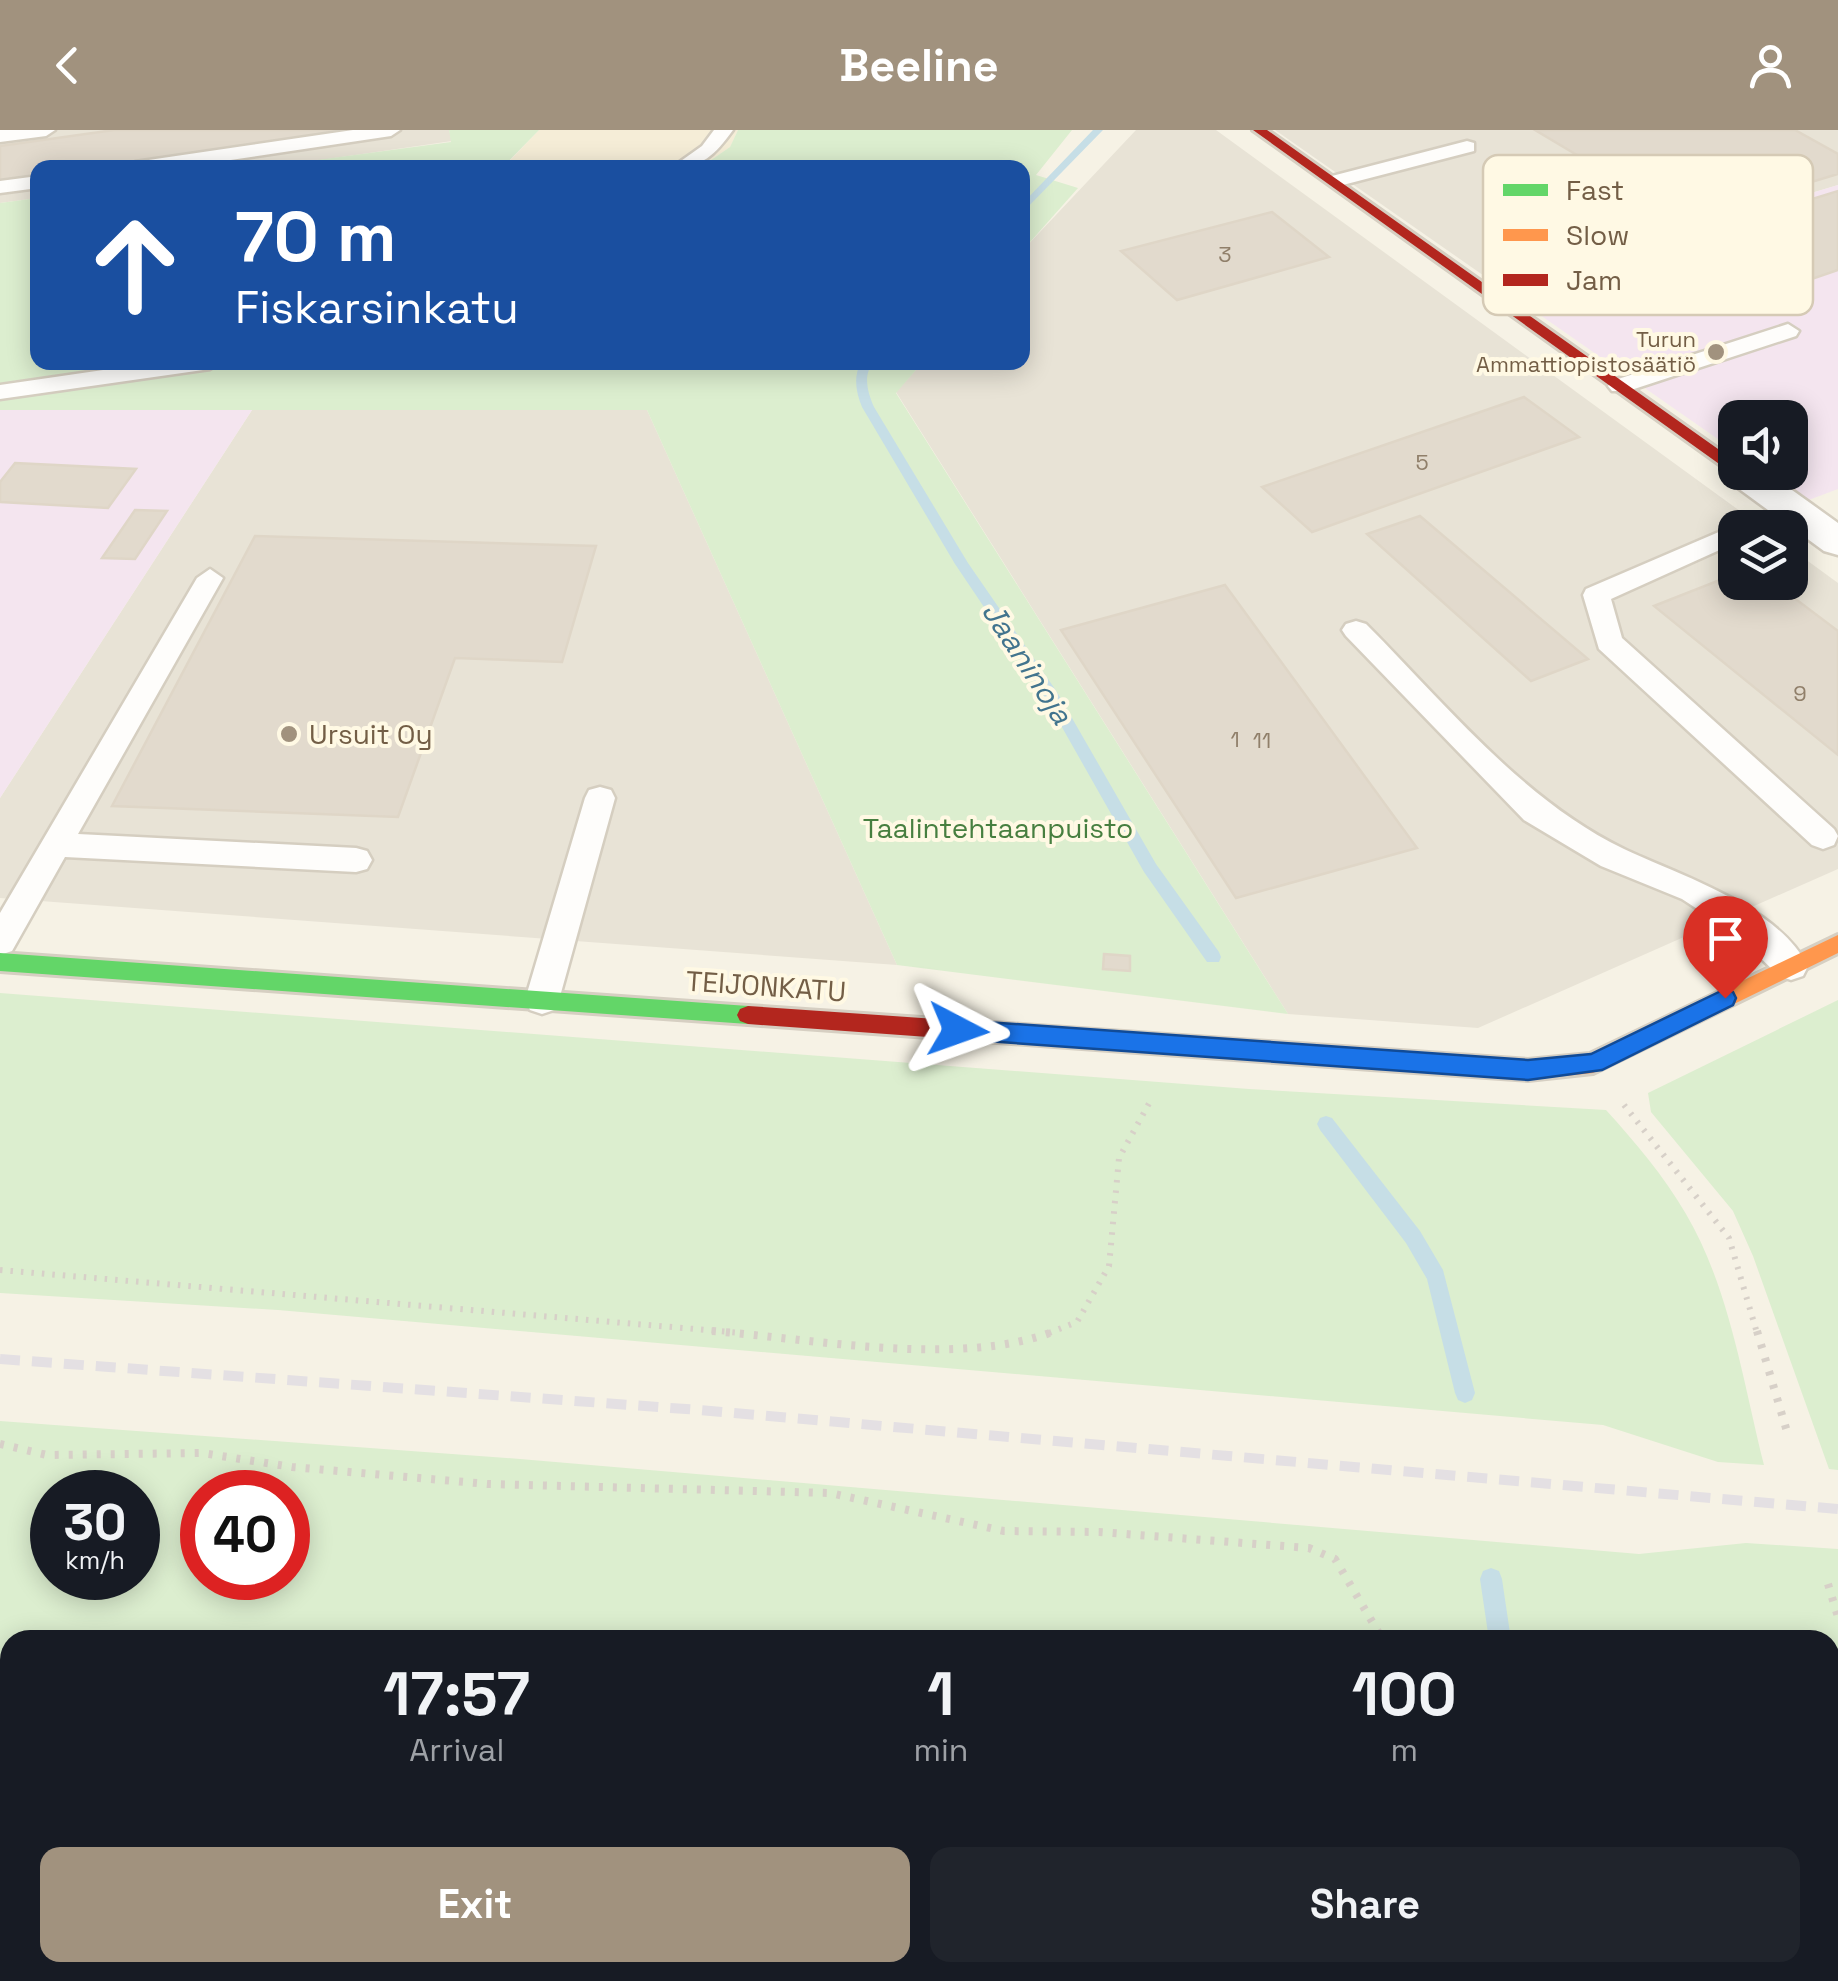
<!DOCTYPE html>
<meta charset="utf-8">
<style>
body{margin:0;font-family:"Space Grotesk",sans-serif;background:#20242c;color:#f1f3f6;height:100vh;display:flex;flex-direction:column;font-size:38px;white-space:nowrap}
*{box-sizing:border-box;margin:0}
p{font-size:32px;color:#9ea1a6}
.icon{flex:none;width:55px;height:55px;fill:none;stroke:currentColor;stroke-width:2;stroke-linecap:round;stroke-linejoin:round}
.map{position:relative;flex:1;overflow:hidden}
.details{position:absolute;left:0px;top:1500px;width:1840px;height:352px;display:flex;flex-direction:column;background:#171b24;border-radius:30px 30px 0 0;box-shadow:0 5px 25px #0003}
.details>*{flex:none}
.top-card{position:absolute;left:30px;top:30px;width:1000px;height:210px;border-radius:20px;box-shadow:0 5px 25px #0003;background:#1a4fa0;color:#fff;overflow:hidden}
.controls{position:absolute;left:1718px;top:270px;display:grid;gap:20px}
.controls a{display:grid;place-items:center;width:90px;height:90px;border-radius:20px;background:#171b24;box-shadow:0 5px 25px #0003;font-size:50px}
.speed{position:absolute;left:30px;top:1340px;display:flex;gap:20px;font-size:50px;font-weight:700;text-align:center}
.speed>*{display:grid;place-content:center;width:130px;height:130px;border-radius:50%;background:#171b24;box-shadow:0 5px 25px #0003;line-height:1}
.speed small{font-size:25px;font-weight:400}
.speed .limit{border:15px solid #d22;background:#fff;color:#111}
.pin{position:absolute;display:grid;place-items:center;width:85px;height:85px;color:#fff;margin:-102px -42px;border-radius:50% 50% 50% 0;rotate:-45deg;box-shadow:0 0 10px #0007}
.pin .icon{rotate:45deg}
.me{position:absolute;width:110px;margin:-55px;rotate:94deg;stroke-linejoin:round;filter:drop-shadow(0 0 8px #0008)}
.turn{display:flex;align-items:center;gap:35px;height:210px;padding:0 40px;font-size:45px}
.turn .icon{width:130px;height:130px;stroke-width:2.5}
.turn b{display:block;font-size:70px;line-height:85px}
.eta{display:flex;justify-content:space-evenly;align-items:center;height:170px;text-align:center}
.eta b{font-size:60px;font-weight:800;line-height:70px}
.primary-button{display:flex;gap:20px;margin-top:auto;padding:20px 40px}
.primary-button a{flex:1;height:115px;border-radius:20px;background:#a1927e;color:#fff;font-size:40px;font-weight:800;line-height:115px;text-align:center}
.primary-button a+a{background:#20242c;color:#f1f3f6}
header{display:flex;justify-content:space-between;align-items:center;height:130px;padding:0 40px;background:#a1927e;color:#fff;font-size:45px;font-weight:800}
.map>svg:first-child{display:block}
</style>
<header><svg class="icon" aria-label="back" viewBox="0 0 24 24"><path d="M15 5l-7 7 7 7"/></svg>Beeline<svg class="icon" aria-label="person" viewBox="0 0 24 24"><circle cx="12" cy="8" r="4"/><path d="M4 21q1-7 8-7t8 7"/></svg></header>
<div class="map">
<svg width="1838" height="1851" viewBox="0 0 1838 1851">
<rect width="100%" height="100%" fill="#f6f2e5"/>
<path fill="#f5edd7" d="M 539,0 L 738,0 L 730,17 L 701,37 L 503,38 Z
M 40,1843 L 40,1842 L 449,1843 L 447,1851 L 38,1851 Z"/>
<path fill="#e8e3d6" d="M 0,0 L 449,0 L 452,11 L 265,38 L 38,38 L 37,68 L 0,73 Z
M 1136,0 L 1216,0 L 1762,397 L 1735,398 L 1735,452 L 1790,452 L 1790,418 L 1838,453 L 1838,739 L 1478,898 L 1288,884 L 896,262 L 922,233 L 1022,232 L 1023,120 Z
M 1275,0 L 1838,0 L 1838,55 L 1500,157 Z
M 252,280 L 647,280 L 897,835 L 0,768 L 0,668 Z"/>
<path fill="#f4e5ef" d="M 1838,55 L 1838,359 L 1806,371 L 1766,343 L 1790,342 L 1790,288 L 1735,288 L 1735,321 L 1500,157 Z
M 0,280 L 252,280 L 0,668 Z"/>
<path fill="#dceecf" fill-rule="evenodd" d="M 449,0 L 539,0 L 503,37 L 265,37 L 451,12 Z
M 738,0 L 1072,0 L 1036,45 L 1078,58 L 1023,120 L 1022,38 L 701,37 L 730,17 Z
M 37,68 L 38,232 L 922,233 L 896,263 L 1288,884 L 897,835 L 647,280 L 0,280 L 0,73 Z
M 0,863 L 1249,959 L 1606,980 C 1635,1012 1664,1046 1686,1084 C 1730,1159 1743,1252 1764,1335 L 1718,1332 L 1603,1295 L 278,1180 L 0,1163 Z
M 1838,870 L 1838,1340 L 1829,1339 L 1753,1126 L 1733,1081 L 1651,982 L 1648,963 Z
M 0,1291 L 520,1329 L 1639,1424 L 1746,1413 L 1838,1419 L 1838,1851 L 447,1851 L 449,1842 L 1830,1842 L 1830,1510 L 10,1510 L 10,1575 L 0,1574 ZM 52,1362 L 138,1362 L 138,1448 L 52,1448 ZM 202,1362 L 288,1362 L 288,1448 L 202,1448 Z"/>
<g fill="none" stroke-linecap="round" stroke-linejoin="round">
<path fill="#c6dee6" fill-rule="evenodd" d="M 1093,0 L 1103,0 L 1022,83 L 1022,74 Z
M 861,232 L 874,232 C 862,245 868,263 874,277 L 968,433 L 1057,562 L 1156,734 L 1219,822 L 1221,827 L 1219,832 L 1207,832 L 1144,742 L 1046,569 L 955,434 L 862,277 C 856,262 853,247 861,232 Z
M 1326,986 L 1332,988 L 1420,1101 L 1443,1140 L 1475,1263 L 1472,1270 L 1465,1273 L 1458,1270 L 1455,1263 L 1427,1149 L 1406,1113 L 1320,1000 L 1317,994 L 1320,988 Z
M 1491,1438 L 1499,1441 L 1502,1449 L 1511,1510 L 1489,1510 L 1480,1449 L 1483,1441 Z
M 1515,1842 L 1541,1842 L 1542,1851 L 1516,1851 Z"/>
</g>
<path fill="#e2dacd" stroke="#dfd6c7" stroke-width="2.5" d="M 114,0 L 349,0 L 96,38 L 38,38 L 38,46 L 0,52 L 0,16 Z
M 1535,0 L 1795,0 L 1838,24 L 1838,44 L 1686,90 Z
M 1838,61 L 1838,140 L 1783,159 L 1693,106 Z
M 1272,82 L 1329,127 L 1177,170 L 1121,121 Z
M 1524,267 L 1579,307 L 1312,402 L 1262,357 Z
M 15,333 L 136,339 L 108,378 L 0,372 L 0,352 Z
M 135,380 L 167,381 L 135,429 L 102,428 Z
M 1420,386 L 1588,529 L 1531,551 L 1367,404 Z
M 255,406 L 596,416 L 562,532 L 455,528 L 398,687 L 112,676 Z
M 1735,444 L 1735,452 L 1773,452 L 1838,501 L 1838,625 L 1654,476 Z
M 1225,455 L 1417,718 L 1236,768 L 1061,500 Z
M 1104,824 L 1130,826 L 1130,841 L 1103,839 Z"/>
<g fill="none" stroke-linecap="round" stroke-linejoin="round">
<g stroke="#d5cec0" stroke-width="5">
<path id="lane" d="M 0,0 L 55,0 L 46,6 L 0,12 Z
M 353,0 L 400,0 L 391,6 L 177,38 L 126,38 L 135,32 Z
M 714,0 L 733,0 C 715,25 702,38 671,38 L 702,16 Z
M 1467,11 L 1474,13 L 1474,21 L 1335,57 L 1325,51 L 1328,47 Z
M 38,46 L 38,58 L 0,63 L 0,51 Z
M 1788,194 L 1799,201 L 1796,206 L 1628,261 L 1612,261 L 1608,256 L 1612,251 Z
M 158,232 L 221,232 L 210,239 L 0,269 L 0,255 Z
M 1791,371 L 1800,373 L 1804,379 C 1786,399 1760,398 1735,398 L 1735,413 L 1611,469 L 1622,508 L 1834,699 L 1838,706 L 1834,715 L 1823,719 L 1812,715 L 1599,519 L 1583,465 L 1586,459 Z
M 210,439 L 223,448 L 78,704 L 356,718 L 367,721 L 372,730 L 367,739 L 356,742 L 65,727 L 12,821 L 0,825 L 0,783 L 197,448 Z
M 1356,491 L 1366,494 C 1445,573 1521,669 1624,719 C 1681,746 1776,775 1808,836 L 1803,846 L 1791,850 L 1779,846 L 1737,805 L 1682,769 L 1601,736 L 1524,690 L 1346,506 L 1342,500 L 1346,494 Z
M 600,657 L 611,660 L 615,668 L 559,870 L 554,880 L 542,884 L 530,880 L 525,870 L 585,668 L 589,660 Z"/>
</g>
<g stroke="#d5cec0" stroke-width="5">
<path id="street" d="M 1735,332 L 1735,342 L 1767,342 L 1838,393 L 1838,425 L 1824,421 L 1727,350 L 1722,342 L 1727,334 Z
M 10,1709 L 10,1814 L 0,1818 L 0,1713 Z"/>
</g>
<g stroke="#d6cfc2" stroke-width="6">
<path id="fast" d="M 0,823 L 748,876 L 756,879 L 759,885 L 756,891 L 748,894 L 0,841 Z"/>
</g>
<g stroke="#d6cfc2" stroke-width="6">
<path id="slow" d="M 1838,805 L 1838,823 L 1593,943 L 1528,950 L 1371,939 L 1363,936 L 1360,929 L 1363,922 L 1371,919 L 1528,930 L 1590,924 Z"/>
</g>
<g stroke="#d6cfc2" stroke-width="6">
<path id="jam" d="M 1253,0 L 1267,0 L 1735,331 L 1736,342 L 1729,341 Z
M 748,876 L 1371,919 L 1379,922 L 1382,929 L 1379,936 L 1371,939 L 748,894 L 740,891 L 737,885 L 740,879 Z"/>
</g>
<path stroke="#d7d0c8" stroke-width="6" stroke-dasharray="2.5 8" stroke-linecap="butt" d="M 1624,975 L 1729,1108 L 1757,1203
M 0,1140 L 742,1203
M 1049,1203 L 1077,1192 L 1109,1136 L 1119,1028 L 1152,968"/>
<path stroke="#d7d0c8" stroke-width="8" stroke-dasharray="4 10" stroke-linecap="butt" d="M 712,1201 C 815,1209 960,1238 1055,1201
M 1757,1201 L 1788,1305
M 0,1314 L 47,1325 L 202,1323 L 292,1337 L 488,1354 L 830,1363 L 1004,1401 L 1099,1402 L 1309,1418 L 1335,1429 L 1383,1510
M 1828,1454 L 1838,1487
M 0,1598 L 10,1599
M 1132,1842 L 1132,1851
M 1674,1842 L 1685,1851"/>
<use href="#lane" fill="#fefdfb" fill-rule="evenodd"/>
<use href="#street" fill="#fefdfb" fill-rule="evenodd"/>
<use href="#fast" fill="#63d668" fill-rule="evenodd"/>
<use href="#slow" fill="#ff974d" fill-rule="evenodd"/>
<use href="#jam" fill="#b3261e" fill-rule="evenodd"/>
<path stroke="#e4e0e3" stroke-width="10" stroke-dasharray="20 12" stroke-linecap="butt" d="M 0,1229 L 699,1280 L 1838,1379"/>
</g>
<path fill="#1a73e8" stroke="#114b97" stroke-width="2.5" d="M 1725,859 L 1733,862 L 1736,868 L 1733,875 L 1602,940 L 1528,950 L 958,909 L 946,900 L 958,890 L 1528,930 L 1591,924 Z"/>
<g fill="#a1927e" stroke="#fff9e4" stroke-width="4">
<circle cx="1716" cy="222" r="10"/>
<circle cx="289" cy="604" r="10"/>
</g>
<g text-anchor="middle" stroke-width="8" stroke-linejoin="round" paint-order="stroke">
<g font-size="22" fill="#907f6a">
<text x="1225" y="132">3</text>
<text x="1422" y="340">5</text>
<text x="1800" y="571">9</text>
<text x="1235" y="617">1</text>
<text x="1262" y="618">11</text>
</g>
<g font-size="22" fill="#735e46" stroke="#fff9e4" text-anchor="end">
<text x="1696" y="217">Turun<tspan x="1696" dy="25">Ammattiopistosäätiö</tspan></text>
</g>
<g font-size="28" fill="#735e46" stroke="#fff9e4" text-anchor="start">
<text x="309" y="614">Ursuit Oy</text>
</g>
<g font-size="28" fill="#477f40" stroke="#fff9e4">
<text x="998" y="708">Taalintehtaanpuisto</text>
</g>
<g font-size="28" fill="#735e46" stroke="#fff9e4">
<text transform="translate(766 856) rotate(4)" y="10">TEIJONKATU</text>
</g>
<g font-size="30" font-style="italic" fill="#42748e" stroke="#fff9e4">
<text transform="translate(1027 533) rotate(57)" y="10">Jaaninoja</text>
</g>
</g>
<rect x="1483" y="25" width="330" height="160" rx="15" fill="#fff9e4" stroke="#d5cab5" stroke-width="2.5"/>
<rect x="1503" y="54" width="45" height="12" fill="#63d668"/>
<rect x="1503" y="99" width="45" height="12" fill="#ff974d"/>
<rect x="1503" y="144" width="45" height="12" fill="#b3261e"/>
<g font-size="28" fill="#735e46">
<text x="1566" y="70">Fast</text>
<text x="1566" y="115">Slow</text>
<text x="1566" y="160">Jam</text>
</g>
</svg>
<div class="controls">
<a><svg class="icon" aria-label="sound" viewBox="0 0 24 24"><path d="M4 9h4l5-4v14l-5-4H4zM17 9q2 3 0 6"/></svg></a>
<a><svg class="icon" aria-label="layers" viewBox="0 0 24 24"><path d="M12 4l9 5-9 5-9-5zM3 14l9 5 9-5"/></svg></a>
</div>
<div class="speed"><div>30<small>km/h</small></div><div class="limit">40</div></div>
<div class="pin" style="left:1725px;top:868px;background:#d93025"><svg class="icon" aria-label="arrive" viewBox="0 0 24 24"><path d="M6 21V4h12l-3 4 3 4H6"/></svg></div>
<svg class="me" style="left:958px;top:900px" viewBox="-20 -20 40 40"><path d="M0-17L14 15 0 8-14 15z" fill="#1a73e8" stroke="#fff" stroke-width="4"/></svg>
<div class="top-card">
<div class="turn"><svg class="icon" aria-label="ahead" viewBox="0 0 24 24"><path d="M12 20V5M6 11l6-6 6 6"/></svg><div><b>70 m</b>Fiskarsinkatu</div></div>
</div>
<section class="details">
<div class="eta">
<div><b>17:57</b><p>Arrival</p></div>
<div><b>1</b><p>min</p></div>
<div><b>100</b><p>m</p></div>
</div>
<div class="primary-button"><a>Exit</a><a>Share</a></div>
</section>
</div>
